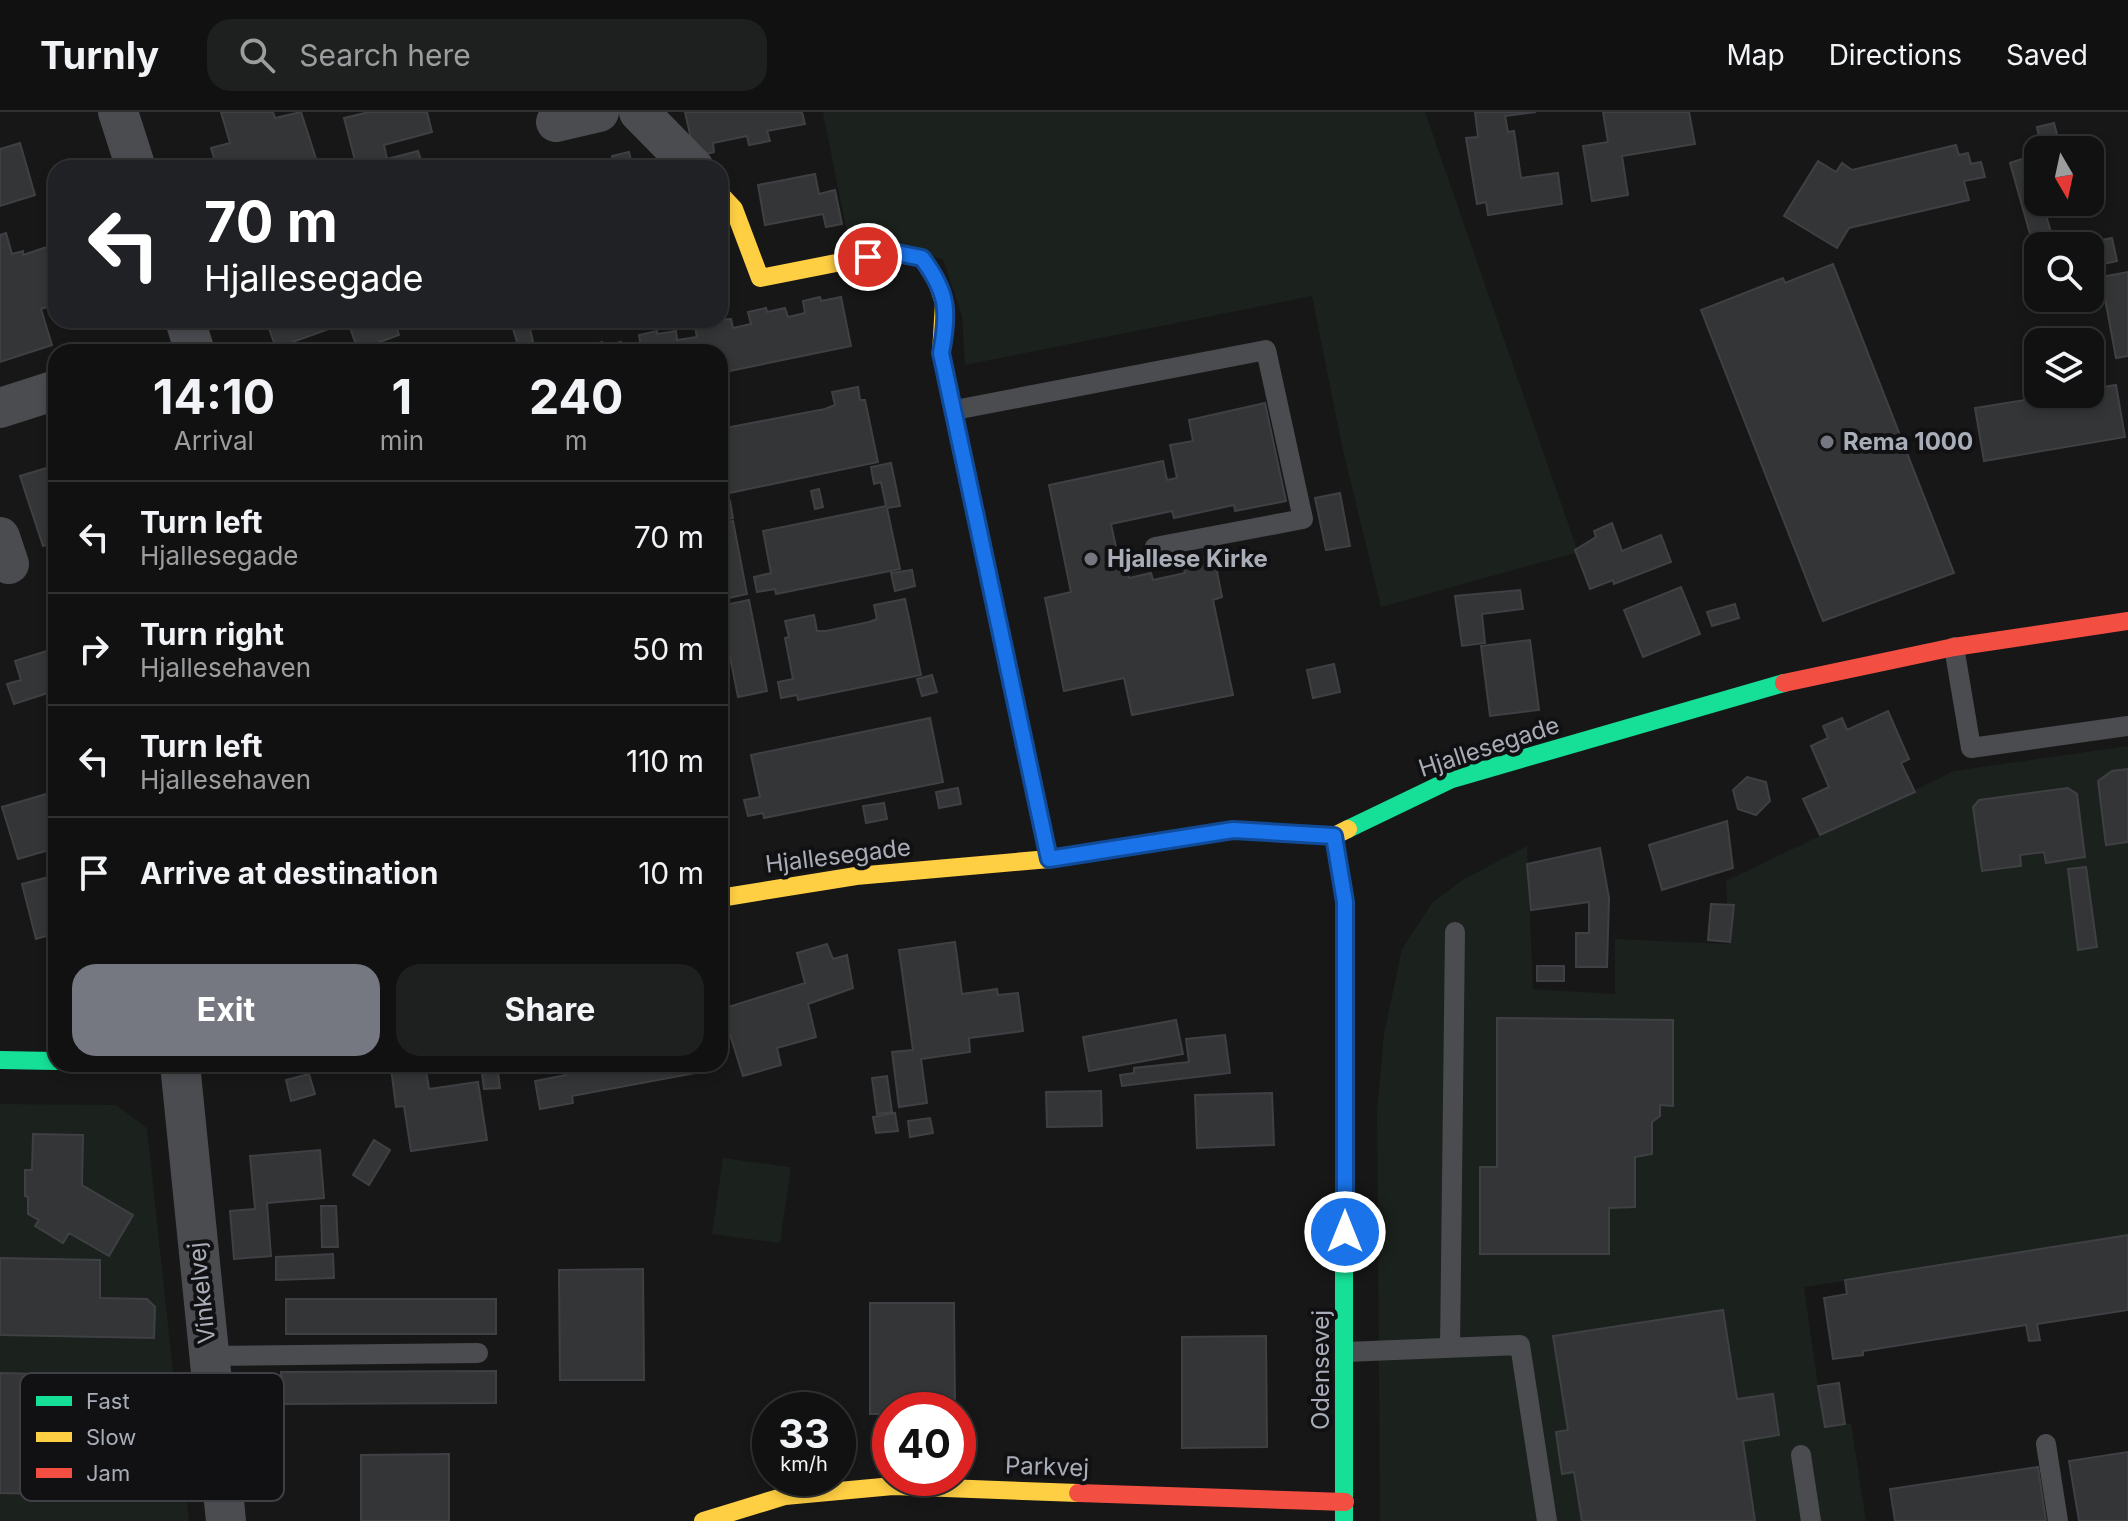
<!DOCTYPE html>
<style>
body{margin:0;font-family:Inter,sans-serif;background:#1e1f1f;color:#f1f3f6;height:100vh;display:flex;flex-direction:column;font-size:30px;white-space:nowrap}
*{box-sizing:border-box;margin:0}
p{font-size:26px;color:#9c9d9f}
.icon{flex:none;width:44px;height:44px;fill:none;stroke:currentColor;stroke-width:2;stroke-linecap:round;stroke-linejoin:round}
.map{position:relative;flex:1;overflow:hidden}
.panel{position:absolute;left:48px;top:232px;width:680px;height:728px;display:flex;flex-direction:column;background:#111;border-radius:24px;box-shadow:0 4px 12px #0003,0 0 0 2px #303131}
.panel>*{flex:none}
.banner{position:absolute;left:48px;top:48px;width:680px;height:168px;border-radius:24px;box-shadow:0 4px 12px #0003,0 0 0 2px #303131;background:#202124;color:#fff;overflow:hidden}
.needle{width:52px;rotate:171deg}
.buttons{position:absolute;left:2024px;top:24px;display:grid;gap:16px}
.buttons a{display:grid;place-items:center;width:80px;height:80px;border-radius:16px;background:#111;box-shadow:0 4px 12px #0003,0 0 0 2px #303131;font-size:40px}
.speed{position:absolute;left:752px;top:1280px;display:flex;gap:16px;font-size:40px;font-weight:700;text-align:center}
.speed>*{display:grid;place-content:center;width:104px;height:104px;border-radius:50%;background:#111;box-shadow:0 4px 12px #0003,0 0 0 2px #303131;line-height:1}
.speed small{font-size:20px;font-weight:400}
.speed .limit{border:12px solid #d22;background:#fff;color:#111}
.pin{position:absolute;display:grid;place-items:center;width:68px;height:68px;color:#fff;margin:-34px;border:4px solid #fff;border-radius:50%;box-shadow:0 2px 8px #0007}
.me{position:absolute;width:88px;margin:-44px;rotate:0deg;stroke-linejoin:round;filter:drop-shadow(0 0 6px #0008)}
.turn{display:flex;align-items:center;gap:28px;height:168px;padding:0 24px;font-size:36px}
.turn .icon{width:104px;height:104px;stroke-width:2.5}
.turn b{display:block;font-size:56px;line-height:68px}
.eta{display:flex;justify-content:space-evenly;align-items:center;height:136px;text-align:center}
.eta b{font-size:48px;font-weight:700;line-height:56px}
.button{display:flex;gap:16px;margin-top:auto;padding:16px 24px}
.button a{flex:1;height:92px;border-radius:24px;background:#757880;color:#fff;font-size:32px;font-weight:700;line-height:92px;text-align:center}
.button a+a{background:#1e1f1f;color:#f1f3f6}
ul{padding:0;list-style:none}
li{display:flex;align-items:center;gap:24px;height:112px;padding:0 24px;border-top:2px solid #303131}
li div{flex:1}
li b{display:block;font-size:30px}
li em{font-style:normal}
header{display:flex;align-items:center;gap:48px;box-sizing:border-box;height:112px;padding:0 40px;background:#111;border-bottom:2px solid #303131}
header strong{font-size:38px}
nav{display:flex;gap:44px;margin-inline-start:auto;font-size:28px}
.search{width:560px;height:72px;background:#1e1f1f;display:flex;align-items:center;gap:20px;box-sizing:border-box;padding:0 28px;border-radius:24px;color:#9c9d9f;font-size:30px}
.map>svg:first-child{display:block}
</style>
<header>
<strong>Turnly</strong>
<div class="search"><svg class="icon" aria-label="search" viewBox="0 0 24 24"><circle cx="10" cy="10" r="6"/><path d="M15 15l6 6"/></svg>Search here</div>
<nav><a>Map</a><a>Directions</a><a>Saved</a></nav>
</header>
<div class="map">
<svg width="2128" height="1409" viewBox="0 0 2128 1409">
<rect width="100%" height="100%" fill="#171717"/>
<path fill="#1b211c" d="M 823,0 L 1425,0 L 1578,440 L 1381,495 L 1342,334 L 1312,184 L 965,253 L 962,204 L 943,147 L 849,130 Z
M 2128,634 L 2128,1127 L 1804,1175 L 1818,1273 L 1839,1271 L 1845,1312 L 1851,1311 L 1866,1409 L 1380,1409 L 1377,999 L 1384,922 L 1402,837 L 1432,791 L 1464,767 L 1527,734 L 1533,877 L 1615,882 L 1615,827 L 1729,832 L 1726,769 L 1954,659 Z
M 0,992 L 116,993 L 147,1016 L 189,1409 L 0,1409 Z
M 723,1046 L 791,1055 L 780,1131 L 712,1122 Z"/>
<path fill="#343537" stroke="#3f4043" stroke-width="2" d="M 221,0 L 273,0 L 275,6 L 301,0 L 319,56 L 217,56 L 211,36 L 230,31 Z
M 369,0 L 427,0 L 432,20 L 384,33 L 387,47 L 418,39 L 422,51 L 402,56 L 357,56 L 344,6 Z
M 685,0 L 802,0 L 805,12 L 767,19 L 770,29 L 749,33 L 747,24 L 713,31 L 714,40 L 695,45 Z
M 1475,0 L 1536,0 L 1505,4 L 1508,20 L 1514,19 L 1521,66 L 1558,61 L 1562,92 L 1488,103 L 1486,90 L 1477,92 L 1466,26 L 1478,25 Z
M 1603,0 L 1689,0 L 1695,32 L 1622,44 L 1628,83 L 1592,89 L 1583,34 L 1608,30 Z
M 2054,11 L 2058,26 L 2040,30 L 2037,15 Z
M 20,31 L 35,83 L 0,94 L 0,37 Z
M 1956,33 L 1959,43 L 1968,41 L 1971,52 L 1981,50 L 1985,65 L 1964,69 L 1969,88 L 1849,116 L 1837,136 L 1784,104 L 1818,49 L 1836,60 L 1842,51 L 1852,58 Z
M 629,40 L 632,53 L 648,49 L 649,56 L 614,56 L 612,44 Z
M 2028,45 L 2038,90 L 2042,90 L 2054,130 L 2034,136 L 2010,51 Z
M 815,62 L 819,82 L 835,78 L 842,112 L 826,115 L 823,102 L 765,113 L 758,73 Z
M 6,121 L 12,142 L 23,139 L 23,143 L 56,132 L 56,192 L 41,197 L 52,233 L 0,250 L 0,123 Z
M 2112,126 L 2117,149 L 2103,152 L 2097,129 Z
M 720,136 L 728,175 L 720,177 Z
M 1833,152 L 1954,461 L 1823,509 L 1701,198 L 1783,166 L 1785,171 Z
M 2128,160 L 2128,244 L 2116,246 L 2101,165 Z
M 820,185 L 821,189 L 841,185 L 851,234 L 720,261 L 720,240 L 586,240 L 585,235 L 602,230 L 603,234 L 621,230 L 623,239 L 641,235 L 639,223 L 657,219 L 657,222 L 676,219 L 677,228 L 697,225 L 694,211 L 711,208 L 731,207 L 733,216 L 751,212 L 748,200 L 766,196 L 767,200 L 785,196 L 788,205 L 805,201 L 803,189 Z
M 266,208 L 394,208 L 399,223 L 358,238 L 348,210 L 276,236 Z
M 529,212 L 533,230 L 518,233 L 513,217 Z
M 2116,273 L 2125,325 L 1984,349 L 1975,296 L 2061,282 L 2090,282 L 2090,277 Z
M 858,275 L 860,288 L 865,288 L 878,350 L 720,383 L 720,317 L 825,297 L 835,293 L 832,280 Z
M 1265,291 L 1286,389 L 1235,399 L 1234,393 L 1174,406 L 1172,399 L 1111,412 L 1120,454 L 1126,453 L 1129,466 L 1151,461 L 1153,468 L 1185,461 L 1182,450 L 1214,444 L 1222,485 L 1213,488 L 1233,583 L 1132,603 L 1124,566 L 1064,579 L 1045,486 L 1071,480 L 1049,373 L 1163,349 L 1167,368 L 1177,366 L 1170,333 L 1193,329 L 1189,308 Z
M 891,351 L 900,394 L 887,396 L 900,457 L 776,482 L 775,477 L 757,480 L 754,465 L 771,461 L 763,419 L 886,394 L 881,370 L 874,372 L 871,355 Z
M 56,353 L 56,430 L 43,434 L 20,364 Z
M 819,377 L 823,395 L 815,397 L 811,379 Z
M 1340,381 L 1350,434 L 1326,438 L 1315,386 Z
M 730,389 L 733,406 L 720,409 L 720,391 Z
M 733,409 L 747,482 L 720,488 L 720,412 Z
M 1612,411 L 1622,439 L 1661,423 L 1671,450 L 1614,472 L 1613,468 L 1590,477 L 1575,438 L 1596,425 L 1594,419 Z
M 912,458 L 915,474 L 895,479 L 891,461 Z
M 1681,475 L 1700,522 L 1643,545 L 1624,498 Z
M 1520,478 L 1523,497 L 1482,502 L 1485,531 L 1462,534 L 1455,484 Z
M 905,487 L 921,563 L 798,588 L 797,583 L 781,586 L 778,570 L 793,567 L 785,526 L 789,525 L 785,509 L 814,503 L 817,519 L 826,519 L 869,510 L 877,507 L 874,493 Z
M 749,488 L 767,579 L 738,585 L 720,494 Z
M 1735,492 L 1739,506 L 1712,514 L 1707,500 Z
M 1530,528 L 1539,598 L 1490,604 L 1481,534 Z
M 56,536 L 56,582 L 54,579 L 14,592 L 7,572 L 21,568 L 15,549 Z
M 1334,552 L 1340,580 L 1313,586 L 1307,558 Z
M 932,563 L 937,580 L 922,584 L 917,567 Z
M 1888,599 L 1909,647 L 1901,651 L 1915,680 L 1820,723 L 1803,687 L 1829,675 L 1811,634 L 1828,626 L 1823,614 L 1842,606 L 1847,618 Z
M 930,606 L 943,670 L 764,706 L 763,701 L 748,704 L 744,688 L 760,685 L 751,643 Z
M 2128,657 L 2128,730 L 2106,733 L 2098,669 L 2112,659 Z
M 1747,665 L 1766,670 L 1770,689 L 1756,703 L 1738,697 L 1733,678 Z
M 958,676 L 961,692 L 939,696 L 936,680 Z
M 2068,676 L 2077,682 L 2085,745 L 2046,751 L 2044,740 L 2020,743 L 2021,754 L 1982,759 L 1973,695 L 1979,688 Z
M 56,679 L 56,736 L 18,747 L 2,695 Z
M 884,691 L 887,707 L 866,711 L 863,694 Z
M 1727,709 L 1733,756 L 1662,778 L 1649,733 Z
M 1600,736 L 1609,786 L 1607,855 L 1576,855 L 1576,821 L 1589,821 L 1589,790 L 1531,798 L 1527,752 Z
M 2086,755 L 2097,835 L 2078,838 L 2068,757 Z
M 56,763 L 56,821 L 36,827 L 22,772 Z
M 1711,792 L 1734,793 L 1730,830 L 1708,828 Z
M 955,830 L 962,882 L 997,877 L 998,883 L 1018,881 L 1023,919 L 969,926 L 970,940 L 921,947 L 927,991 L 899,995 L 892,940 L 913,938 L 899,838 Z
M 827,832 L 833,847 L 847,843 L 853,876 L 808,892 L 816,925 L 777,936 L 781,953 L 743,964 L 722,897 L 805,871 L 797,841 Z
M 1537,854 L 1564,854 L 1564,869 L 1537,869 Z
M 1497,906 L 1673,908 L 1673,994 L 1660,993 L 1660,1004 L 1652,1010 L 1652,1042 L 1635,1045 L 1635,1095 L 1609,1096 L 1609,1142 L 1480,1142 L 1480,1055 L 1497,1055 Z
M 1176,908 L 1183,942 L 1089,959 L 1083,925 Z
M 1225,923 L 1230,961 L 1122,974 L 1120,963 L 1134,961 L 1134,956 L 1189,950 L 1186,927 Z
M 425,952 L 429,977 L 478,970 L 487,1028 L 411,1039 L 404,994 L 396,995 L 391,956 Z
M 564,952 L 699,952 L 701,960 L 572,984 L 573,991 L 540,997 L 535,969 L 566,963 Z
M 498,960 L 500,976 L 484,977 L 482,962 Z
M 309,962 L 315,982 L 291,989 L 286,968 Z
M 887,964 L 892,1000 L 877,1002 L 872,966 Z
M 1101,979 L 1102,1014 L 1047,1015 L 1046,980 Z
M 1272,981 L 1274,1033 L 1197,1036 L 1195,983 Z
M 895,1001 L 898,1019 L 876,1021 L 873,1005 Z
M 930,1006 L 933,1021 L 910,1025 L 908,1009 Z
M 33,1022 L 83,1023 L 82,1073 L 133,1103 L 109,1144 L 69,1121 L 63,1131 L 35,1114 L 39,1108 L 28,1102 L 28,1085 L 25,1084 L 25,1058 L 32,1058 Z
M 374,1028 L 390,1038 L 369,1073 L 353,1063 Z
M 320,1038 L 324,1086 L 267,1091 L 271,1144 L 234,1147 L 230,1099 L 255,1097 L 250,1044 Z
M 321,1094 L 336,1094 L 338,1135 L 322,1135 Z
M 2128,1123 L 2128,1198 L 2037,1212 L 2040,1228 L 2029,1229 L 2026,1213 L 1863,1239 L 1863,1243 L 1833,1247 L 1824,1186 L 1847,1182 L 1845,1168 Z
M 333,1142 L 334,1166 L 276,1168 L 276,1145 Z
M 0,1146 L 100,1148 L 100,1186 L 147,1187 L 155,1195 L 154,1226 L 0,1223 Z
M 643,1157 L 644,1268 L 560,1268 L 559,1158 Z
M 286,1187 L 496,1187 L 496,1222 L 286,1222 Z
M 870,1191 L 954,1191 L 955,1298 L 890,1298 L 890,1302 L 870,1302 Z
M 1723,1198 L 1737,1287 L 1773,1282 L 1779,1323 L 1743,1329 L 1755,1409 L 1582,1409 L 1574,1360 L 1562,1362 L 1556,1320 L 1568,1318 L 1553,1224 Z
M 1266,1224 L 1267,1335 L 1182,1336 L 1182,1225 Z
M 496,1259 L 496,1291 L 281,1292 L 281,1260 Z
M 0,1261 L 43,1262 L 42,1300 L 83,1301 L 84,1263 L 140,1264 L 137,1384 L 82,1383 L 84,1323 L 42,1323 L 41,1382 L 0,1381 Z
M 1839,1271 L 1845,1312 L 1825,1315 L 1818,1274 Z
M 2128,1340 L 2128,1409 L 2079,1409 L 2069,1349 Z
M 449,1342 L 449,1409 L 361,1409 L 361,1343 Z
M 2038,1355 L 2046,1409 L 1895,1409 L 1890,1377 Z"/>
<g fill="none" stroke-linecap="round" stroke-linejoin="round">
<path stroke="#4b4c50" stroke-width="20" d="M 955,298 L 1266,238 L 1303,407 L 1155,435
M 1954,535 L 1971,636 L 2128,614
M 1450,1236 L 1455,820
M 1345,1240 L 1520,1233 L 1547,1409
M 209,1244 L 478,1241
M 2046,1332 L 2058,1409
M 1801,1343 L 1811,1409"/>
<path stroke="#4b4c50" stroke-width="40" d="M 118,0 L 136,56
M 639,0 L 694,56
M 556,10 L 599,0
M 185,208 L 195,240
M 0,296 L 56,278
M 0,425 L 9,452
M 180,952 L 226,1409"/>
<path stroke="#16e098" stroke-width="18" d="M 959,327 L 1049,747
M 1348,717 L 1452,667 L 1784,571
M 0,948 L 56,949
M 1344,1409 L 1344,1105"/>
<path stroke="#ffcf43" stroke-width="18" d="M 720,82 L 734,97 L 760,166 L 892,140 L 922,146 L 937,170 L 944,191 L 941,241 L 959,327
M 1334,724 L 1345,790 L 1344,1105
M 720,786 L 856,764 L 1049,747 L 1233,718 L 1334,724 L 1348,717
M 703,1409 L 785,1384 L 893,1374 L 1078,1381"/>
<path stroke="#f24e42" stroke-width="18" d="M 1784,571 L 1954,535 L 2128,509
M 1078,1381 L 1345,1390"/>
</g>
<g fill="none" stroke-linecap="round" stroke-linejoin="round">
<g stroke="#114b97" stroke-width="20">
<path id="route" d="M 868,145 L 892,140 L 922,146 C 948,181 949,199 941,241 L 1049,747 L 1233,718 L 1334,724 L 1345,790 L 1345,1120"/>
</g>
<use href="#route" stroke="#1a73e8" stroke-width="14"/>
</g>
<g fill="#757880" stroke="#111113" stroke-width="3">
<circle cx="1827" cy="330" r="8"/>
<circle cx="1091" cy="447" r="8"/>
</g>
<g text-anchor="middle" stroke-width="8" stroke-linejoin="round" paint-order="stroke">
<g font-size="24" font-weight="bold" fill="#a8adb8" stroke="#111113" text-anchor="start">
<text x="1843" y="338">Rema 1000</text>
<text x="1107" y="455">Hjallese Kirke</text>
</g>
<g font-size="24" fill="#a8adb8" stroke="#111113">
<text transform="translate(1489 635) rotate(-18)" y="8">Hjallesegade</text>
<text transform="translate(838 744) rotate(-7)" y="8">Hjallesegade</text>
<text transform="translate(202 1181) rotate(-96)" y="8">Vinkelvej</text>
<text transform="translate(1321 1258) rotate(-90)" y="8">Odensevej</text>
<text transform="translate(1047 1355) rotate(2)" y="8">Parkvej</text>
</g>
</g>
<rect x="20" y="1261" width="264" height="128" rx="12" fill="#111113" stroke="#3e4045" stroke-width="2"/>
<rect x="36" y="1284" width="36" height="10" fill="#16e098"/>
<rect x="36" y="1320" width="36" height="10" fill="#ffcf43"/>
<rect x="36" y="1356" width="36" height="10" fill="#f24e42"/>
<g font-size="22" fill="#a8adb8">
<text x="86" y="1297">Fast</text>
<text x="86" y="1333">Slow</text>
<text x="86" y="1369">Jam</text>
</g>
</svg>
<div class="buttons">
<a><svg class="needle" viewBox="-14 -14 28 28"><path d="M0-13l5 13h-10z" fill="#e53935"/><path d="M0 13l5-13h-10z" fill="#9c9d9f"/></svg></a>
<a><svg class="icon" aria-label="search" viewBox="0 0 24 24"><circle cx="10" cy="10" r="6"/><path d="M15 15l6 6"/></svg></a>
<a><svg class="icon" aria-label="layers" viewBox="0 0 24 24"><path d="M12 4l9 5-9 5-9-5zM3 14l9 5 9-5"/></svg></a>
</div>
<div class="speed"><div>33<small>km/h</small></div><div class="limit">40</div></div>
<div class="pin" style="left:868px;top:145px;background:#d93025"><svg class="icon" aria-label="arrive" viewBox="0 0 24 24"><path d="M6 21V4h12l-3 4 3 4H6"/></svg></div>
<svg class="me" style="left:1345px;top:1120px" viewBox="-20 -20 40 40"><circle r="17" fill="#1a73e8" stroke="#fff" stroke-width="3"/><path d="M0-11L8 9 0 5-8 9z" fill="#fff"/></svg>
<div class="banner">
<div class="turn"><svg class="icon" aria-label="left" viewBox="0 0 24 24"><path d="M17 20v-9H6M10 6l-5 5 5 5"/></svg><div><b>70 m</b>Hjallesegade</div></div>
</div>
<section class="panel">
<div class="eta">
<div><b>14:10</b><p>Arrival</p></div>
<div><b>1</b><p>min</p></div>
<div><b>240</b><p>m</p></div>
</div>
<ul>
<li><svg class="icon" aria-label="left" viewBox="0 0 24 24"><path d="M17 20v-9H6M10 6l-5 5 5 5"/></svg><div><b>Turn left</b><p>Hjallesegade</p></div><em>70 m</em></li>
<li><svg class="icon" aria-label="right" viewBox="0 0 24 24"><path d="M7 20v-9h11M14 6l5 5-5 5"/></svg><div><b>Turn right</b><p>Hjallesehaven</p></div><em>50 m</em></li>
<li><svg class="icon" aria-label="left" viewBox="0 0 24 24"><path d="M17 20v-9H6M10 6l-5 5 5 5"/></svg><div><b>Turn left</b><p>Hjallesehaven</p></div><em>110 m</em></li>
<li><svg class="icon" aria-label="arrive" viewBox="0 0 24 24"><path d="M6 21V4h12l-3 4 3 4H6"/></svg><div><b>Arrive at destination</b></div><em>10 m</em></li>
</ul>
<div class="button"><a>Exit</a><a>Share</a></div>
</section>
</div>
